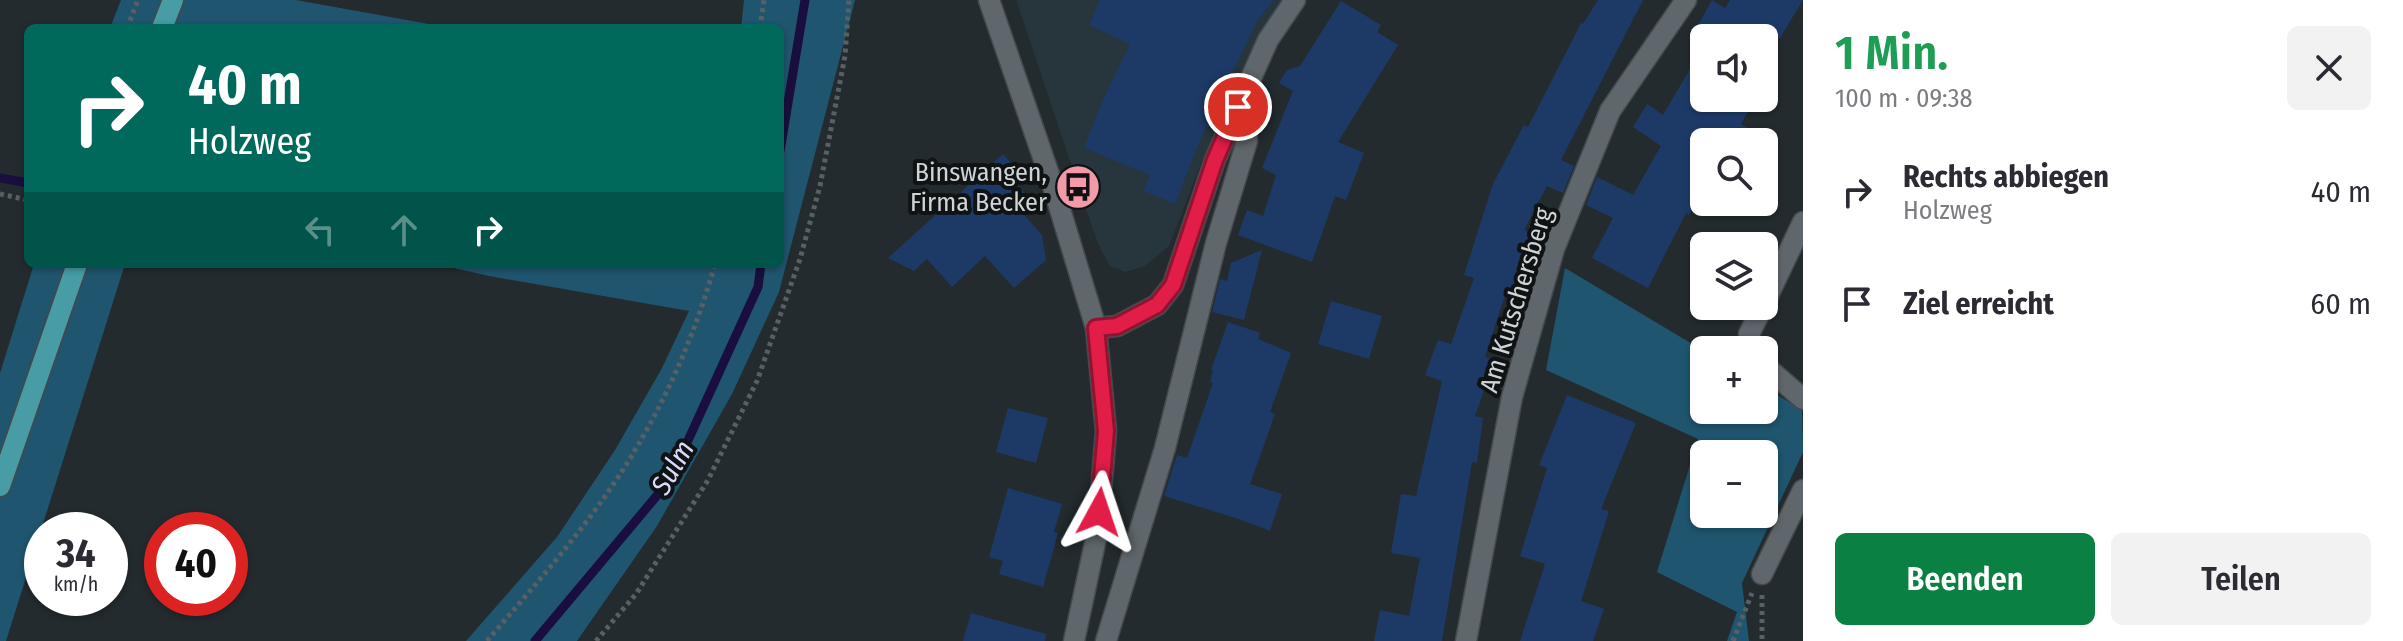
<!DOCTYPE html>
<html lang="de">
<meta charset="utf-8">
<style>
body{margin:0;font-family:"Fira Sans Condensed",sans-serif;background:#f2f2f3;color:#2b2b33;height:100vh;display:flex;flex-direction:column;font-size:30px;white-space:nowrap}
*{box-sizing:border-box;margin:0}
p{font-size:26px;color:#7c7c81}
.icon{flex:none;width:44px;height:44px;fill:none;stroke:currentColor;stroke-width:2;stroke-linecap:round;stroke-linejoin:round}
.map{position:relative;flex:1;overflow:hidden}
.drawer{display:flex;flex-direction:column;background:#fff;width:600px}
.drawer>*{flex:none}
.banner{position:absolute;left:24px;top:24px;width:760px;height:244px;border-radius:12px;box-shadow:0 2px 6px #0004;background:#00695c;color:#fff;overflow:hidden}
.fabs{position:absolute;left:1690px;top:24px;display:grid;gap:16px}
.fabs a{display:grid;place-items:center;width:88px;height:88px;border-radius:12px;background:#fff;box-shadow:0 2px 6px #0004;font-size:40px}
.speed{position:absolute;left:24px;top:512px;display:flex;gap:16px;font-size:40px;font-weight:700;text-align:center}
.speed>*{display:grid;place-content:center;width:104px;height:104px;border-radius:50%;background:#fff;box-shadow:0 2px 6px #0004;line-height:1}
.speed small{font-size:20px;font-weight:400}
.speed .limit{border:12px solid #d22;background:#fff;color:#111}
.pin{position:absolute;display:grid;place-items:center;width:68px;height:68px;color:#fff;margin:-34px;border:4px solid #fff;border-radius:50%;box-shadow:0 2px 8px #0007}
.me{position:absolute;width:88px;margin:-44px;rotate:5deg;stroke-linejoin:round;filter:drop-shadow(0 0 6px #0008)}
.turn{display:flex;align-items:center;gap:28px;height:168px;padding:0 32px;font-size:36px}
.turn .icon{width:104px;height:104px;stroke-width:2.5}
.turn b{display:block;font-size:56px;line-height:68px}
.lanes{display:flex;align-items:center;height:76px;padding:0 32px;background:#0003;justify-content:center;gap:40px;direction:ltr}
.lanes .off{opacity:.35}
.round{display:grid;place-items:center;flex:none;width:84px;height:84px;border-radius:12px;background:#f2f2f3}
.head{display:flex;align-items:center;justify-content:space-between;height:136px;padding:0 32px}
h1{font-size:48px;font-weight:600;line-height:60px;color:#1e9e55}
.button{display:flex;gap:16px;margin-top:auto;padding:16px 32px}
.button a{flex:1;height:92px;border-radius:12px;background:#0b8043;color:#fff;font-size:32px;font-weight:600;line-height:92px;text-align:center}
.button a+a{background:#f2f2f3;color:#2b2b33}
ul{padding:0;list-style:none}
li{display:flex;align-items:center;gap:24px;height:112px;padding:0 32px}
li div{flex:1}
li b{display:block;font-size:30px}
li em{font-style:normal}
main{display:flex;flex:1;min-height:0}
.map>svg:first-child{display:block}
</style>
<main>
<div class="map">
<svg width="1803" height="641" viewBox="0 0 1803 641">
<rect width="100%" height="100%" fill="#232b2f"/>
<path fill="#27353d" d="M 1016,0 L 1283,0 L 1267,24 L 1202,161 L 1169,246 L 1145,266 L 1125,272 L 1110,266 L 1098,244 Z"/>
<path fill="#1f556e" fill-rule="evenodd" d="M 121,0 L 296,0 L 451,28 L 110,28 Z
M 744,0 L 855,0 L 779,292 L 732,394 L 657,526 L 577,641 L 466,641 L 557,537 L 615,450 L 662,368 L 689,311 L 489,276 L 437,264 L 780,264 L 780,28 L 741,28 Z
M 34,264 L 125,264 L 6,641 L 0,641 L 0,373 Z
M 1565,268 L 1704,351 L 1704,410 L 1764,410 L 1764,387 L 1802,410 L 1803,452 L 1742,583 L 1749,641 L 1727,641 L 1737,612 L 1657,572 L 1698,439 L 1546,370 ZM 1704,454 L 1764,454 L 1764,514 L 1704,514 Z"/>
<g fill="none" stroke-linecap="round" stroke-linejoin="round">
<path stroke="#190e3e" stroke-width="9" d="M 780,151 L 805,0
M 0,178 L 28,183
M 535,641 L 670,480 L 758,287 L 761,264"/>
</g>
<path fill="#1d3a67" d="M 1100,0 L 1273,0 L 1256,23 L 1198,145 L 1175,204 L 1144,191 L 1150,175 L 1084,148 L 1100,106 L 1130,44 L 1089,25 Z
M 1598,0 L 1643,0 L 1561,160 L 1574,166 L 1563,193 L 1547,186 L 1524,230 L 1531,233 L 1513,291 L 1507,289 L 1485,357 L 1495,360 L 1475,416 L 1483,418 L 1477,463 L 1472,462 L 1442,641 L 1374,641 L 1380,610 L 1409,616 L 1420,558 L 1391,553 L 1401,494 L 1416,496 L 1442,381 L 1425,375 L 1438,340 L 1451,344 L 1474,278 L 1464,275 L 1493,184 L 1524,125 L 1528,127 L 1581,23 L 1583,24 Z
M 1712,0 L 1725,8 L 1730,0 L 1803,0 L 1780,38 L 1720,38 L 1698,25 Z
M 1341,1 L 1381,25 L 1377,32 L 1398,45 L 1338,142 L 1364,153 L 1346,200 L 1335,196 L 1312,262 L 1238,235 L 1247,210 L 1263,216 L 1276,175 L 1262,168 L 1293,91 L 1279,83 L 1287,70 L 1300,66 Z
M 1704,45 L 1704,98 L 1756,98 L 1741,124 L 1772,142 L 1704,142 L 1704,187 L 1689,215 L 1686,213 L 1648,288 L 1592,258 L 1613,218 L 1586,205 L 1597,177 L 1633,195 L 1661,146 L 1633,127 L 1647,104 L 1663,115 Z
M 1003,154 L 1020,173 L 1012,179 L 1030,199 L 1019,209 L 1042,235 L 1046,260 L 1014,288 L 985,256 L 952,287 L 927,259 L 914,271 L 888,258 Z
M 1262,250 L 1244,320 L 1212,312 L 1220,279 L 1227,281 L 1231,263 Z
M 1331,301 L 1382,316 L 1369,359 L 1318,344 Z
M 1228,322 L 1260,333 L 1258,339 L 1291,353 L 1270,412 L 1275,414 L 1250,484 L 1282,494 L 1270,531 L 1239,519 L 1164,496 L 1177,455 L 1187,458 L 1213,383 L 1210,382 L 1213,371 L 1211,370 Z
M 1567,395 L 1636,423 L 1601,509 L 1609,511 L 1581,601 L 1604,609 L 1593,641 L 1520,641 L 1545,564 L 1520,556 L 1547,468 L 1539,465 Z
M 1008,408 L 1048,418 L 1036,463 L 996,452 Z
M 1008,488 L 1062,504 L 1054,532 L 1058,533 L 1043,587 L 999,574 L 1003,561 L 989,557 Z
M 971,613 L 1046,634 L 1045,641 L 963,641 Z"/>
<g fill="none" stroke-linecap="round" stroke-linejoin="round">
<g stroke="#43494c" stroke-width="23">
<path id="minor" d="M 989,0 L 1053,186 L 1096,328 L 1106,431 L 1098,529 L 1074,641
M 1764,304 L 1803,222
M 1096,328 L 1117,326 L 1157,305 L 1173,285 L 1215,160 L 1238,107 L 1268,40 L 1295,0
M 1753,350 L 1749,334 L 1763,306
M 1764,365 L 1803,399
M 1762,574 L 1803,490
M 1106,641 L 1165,448 L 1216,243 L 1247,141 L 1246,125 L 1238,107
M 1466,641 L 1512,397 L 1554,249 L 1610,111 L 1686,0"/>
</g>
<g stroke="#43494c" stroke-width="23">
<path id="major" d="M 162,28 L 173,0
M 0,486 L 77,264"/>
</g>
<path stroke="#596063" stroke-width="5" stroke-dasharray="4 4" stroke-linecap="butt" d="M 127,28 L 138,0
M 760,28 L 764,0
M 0,194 L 28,200
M 1762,595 L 1762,641
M 487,641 C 528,593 570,546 606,495 C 655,425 692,346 715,264
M 596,641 L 636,594 L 708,480 L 757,381 L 800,259 L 820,186 L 845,56 L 849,0
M 1733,641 L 1752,593"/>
<use href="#minor" stroke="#5f676c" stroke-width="20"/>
<use href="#major" stroke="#479ca5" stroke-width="20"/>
</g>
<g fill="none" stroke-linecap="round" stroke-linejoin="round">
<g stroke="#92132f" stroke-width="20">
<path id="route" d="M 1099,512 L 1106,431 L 1096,328 L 1117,326 L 1157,305 L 1173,285 L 1215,160 L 1238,107"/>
</g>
<use href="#route" stroke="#e11d48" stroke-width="14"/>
</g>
<defs>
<g id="bus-disc" transform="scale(2.3)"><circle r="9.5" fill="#f39aa9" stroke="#0f1314"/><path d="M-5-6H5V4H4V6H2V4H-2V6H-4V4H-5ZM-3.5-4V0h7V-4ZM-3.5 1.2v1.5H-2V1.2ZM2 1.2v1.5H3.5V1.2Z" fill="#111"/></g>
</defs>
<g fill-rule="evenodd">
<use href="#bus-disc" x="1078" y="187"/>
</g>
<g text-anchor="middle" stroke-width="8" stroke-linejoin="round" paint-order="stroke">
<g font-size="26" fill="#cfd4d6" stroke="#0f1314" text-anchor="end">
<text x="1047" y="181">Binswangen,<tspan x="1047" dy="30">Firma Becker</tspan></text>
</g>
<g font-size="26" fill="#cfd4d6" stroke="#0f1314">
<text transform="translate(1516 300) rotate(-73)" y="9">Am Kutschersberg</text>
</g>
<g font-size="28" font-style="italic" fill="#dbdafd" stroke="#0f1314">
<text transform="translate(672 467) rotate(-60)" y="10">Sulm</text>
</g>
</g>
</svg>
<div class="fabs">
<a><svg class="icon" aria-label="sound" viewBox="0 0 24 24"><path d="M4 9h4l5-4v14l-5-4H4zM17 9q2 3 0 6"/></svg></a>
<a><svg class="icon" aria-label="search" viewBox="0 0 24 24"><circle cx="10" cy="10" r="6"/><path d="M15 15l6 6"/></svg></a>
<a><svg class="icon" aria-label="layers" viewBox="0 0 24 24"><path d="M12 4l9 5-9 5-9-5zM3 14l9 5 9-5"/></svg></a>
<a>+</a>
<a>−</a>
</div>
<div class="speed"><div>34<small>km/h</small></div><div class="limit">40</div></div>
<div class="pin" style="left:1238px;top:107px;background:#d93025"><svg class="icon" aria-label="arrive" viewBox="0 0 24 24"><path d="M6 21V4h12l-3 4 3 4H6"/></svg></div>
<svg class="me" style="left:1099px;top:512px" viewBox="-20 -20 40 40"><path d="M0-17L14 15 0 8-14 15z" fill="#e11d48" stroke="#fff" stroke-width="4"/></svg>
<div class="banner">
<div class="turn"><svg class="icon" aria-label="right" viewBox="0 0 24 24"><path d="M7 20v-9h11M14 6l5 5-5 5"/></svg><div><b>40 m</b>Holzweg</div></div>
<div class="lanes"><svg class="icon off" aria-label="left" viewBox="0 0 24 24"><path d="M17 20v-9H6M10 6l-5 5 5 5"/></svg><svg class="icon off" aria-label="ahead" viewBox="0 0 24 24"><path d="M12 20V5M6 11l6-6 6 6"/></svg><svg class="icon" aria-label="right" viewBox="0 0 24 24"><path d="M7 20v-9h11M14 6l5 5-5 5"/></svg></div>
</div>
</div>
<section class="drawer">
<div class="head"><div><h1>1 Min.</h1><p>100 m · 09:38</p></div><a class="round"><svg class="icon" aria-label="close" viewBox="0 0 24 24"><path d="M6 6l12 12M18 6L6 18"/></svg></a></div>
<ul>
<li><svg class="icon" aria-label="right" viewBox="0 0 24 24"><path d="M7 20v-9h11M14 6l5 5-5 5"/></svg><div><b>Rechts abbiegen</b><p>Holzweg</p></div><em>40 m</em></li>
<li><svg class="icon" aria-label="arrive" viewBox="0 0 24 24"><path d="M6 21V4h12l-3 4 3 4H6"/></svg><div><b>Ziel erreicht</b></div><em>60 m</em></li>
</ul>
<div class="button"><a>Beenden</a><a>Teilen</a></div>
</section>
</main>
